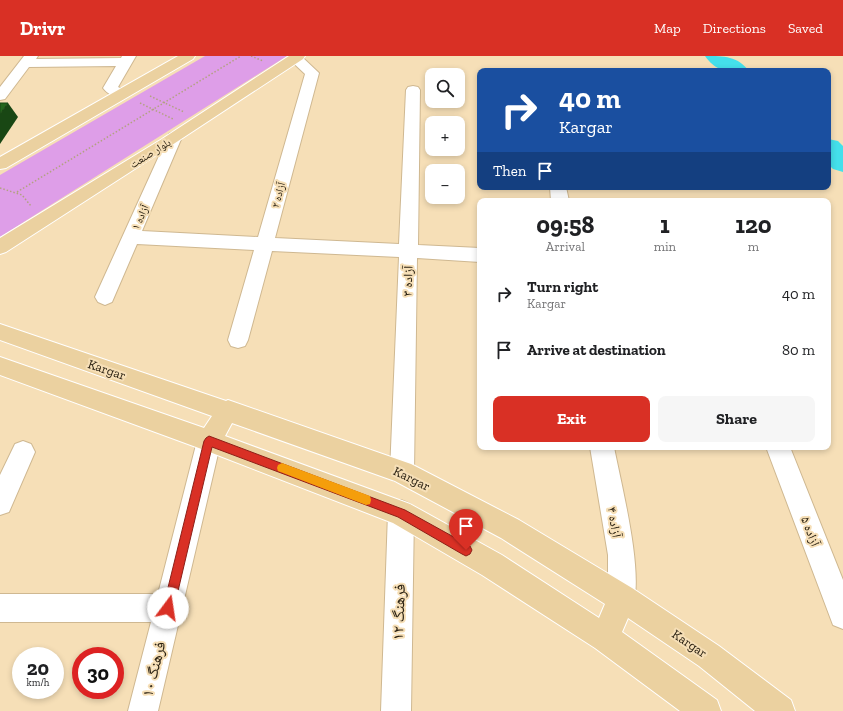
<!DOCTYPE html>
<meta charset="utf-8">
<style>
body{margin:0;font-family:"Zilla Slab","Noto Naskh Arabic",serif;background:#f6f6f6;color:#202124;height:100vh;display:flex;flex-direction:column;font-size:15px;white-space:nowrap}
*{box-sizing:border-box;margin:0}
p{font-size:13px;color:#757577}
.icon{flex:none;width:22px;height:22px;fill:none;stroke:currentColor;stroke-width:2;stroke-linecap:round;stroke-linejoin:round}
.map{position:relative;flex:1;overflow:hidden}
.panel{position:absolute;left:477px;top:142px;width:354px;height:252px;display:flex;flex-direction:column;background:#fff;border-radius:8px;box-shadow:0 2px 6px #0003}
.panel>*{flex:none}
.banner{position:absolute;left:477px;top:12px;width:354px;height:122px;border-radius:8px;box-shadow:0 2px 6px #0003;background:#1a4fa0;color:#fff;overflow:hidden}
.tools{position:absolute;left:425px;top:12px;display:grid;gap:8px}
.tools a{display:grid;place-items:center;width:40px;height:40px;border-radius:8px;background:#fff;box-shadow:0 2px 6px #0003;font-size:20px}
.speed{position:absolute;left:12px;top:591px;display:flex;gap:8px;font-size:20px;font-weight:700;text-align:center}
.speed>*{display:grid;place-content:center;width:52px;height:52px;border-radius:50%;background:#fff;box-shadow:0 2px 6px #0003;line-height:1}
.speed small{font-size:10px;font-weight:400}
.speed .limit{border:6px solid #d22;background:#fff;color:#111}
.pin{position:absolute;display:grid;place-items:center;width:34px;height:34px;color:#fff;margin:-41px -17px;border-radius:50% 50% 50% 0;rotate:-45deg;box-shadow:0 0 4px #0007}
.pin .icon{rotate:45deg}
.me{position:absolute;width:44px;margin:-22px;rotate:14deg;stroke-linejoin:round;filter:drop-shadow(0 0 3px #0008)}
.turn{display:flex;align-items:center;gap:14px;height:84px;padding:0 16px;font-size:18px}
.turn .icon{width:52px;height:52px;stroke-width:2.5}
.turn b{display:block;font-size:28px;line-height:34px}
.then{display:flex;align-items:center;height:38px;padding:0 16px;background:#0003;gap:8px;font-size:15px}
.eta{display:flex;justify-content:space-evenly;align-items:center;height:68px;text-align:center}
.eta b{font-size:24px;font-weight:700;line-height:28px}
.action{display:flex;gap:8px;margin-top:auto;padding:8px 16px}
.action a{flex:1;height:46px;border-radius:8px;background:#d93025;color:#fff;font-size:16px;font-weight:700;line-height:46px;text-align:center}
.action a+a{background:#f6f6f6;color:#202124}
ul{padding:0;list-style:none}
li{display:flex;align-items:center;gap:12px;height:56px;padding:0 16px}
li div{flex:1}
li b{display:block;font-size:15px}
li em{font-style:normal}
header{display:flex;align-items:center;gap:24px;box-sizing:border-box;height:56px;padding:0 20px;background:#d93025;color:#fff}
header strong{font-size:19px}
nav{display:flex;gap:22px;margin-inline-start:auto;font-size:14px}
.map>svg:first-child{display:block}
</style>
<header>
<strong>Drivr</strong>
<nav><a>Map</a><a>Directions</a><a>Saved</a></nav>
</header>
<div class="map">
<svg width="843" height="655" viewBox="0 0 843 655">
<rect width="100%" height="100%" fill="#f6dfb7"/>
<path fill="#de9ee8" d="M 205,0 L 287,0 L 0,181 L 0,119 Z"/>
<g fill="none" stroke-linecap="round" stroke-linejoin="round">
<path fill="#44e0eb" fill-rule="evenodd" d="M 705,0 C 725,0 737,0 749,15 C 729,15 718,18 705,0 Z
M 828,83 L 838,85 L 843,90 L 843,116 L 833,113 L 828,108 Z"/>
<g stroke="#cfb891" stroke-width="2">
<path id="minor" d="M 24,0 L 38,0 L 36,3 L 121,2 L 122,0 L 136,0 L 118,31 L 126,35 L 128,38 L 126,41 C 118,43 108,39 103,32 L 116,10 L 29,11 L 5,43 L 0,44 L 0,31 Z
M 290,0 L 301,0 L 319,17 L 275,182 L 399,188 L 406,34 L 408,31 L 413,30 L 418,31 L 420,34 L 418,189 L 480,192 L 480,206 L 417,202 L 414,416 L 411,424 L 402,428 L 393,424 L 390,416 L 399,201 L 272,195 L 248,284 L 245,290 L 238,292 L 231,290 L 228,284 L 254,194 L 137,188 L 112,246 L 105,249 L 98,246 L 95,241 L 169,78 L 174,76 L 179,78 L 182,81 L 142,175 L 258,181 L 305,18 L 288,2 Z
M 550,131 L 566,131 L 569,145 L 551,145 Z
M 209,374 L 217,377 L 221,385 L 158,655 L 128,655 L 151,566 L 0,566 L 0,538 L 158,538 L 197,385 L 201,377 Z
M 23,385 L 31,388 L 35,396 L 9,456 L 0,459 L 0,419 L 15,388 Z
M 590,391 L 614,391 C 621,428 645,520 632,552 L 622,556 L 612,552 L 608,542 L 608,499 Z
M 766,391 L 790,391 L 843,524 L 843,573 L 833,569 Z
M 401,444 L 410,448 L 414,457 L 411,655 L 381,655 L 388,457 L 392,448 Z"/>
</g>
<g stroke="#fff" stroke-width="2">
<path id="major" d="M 178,0 L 195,0 L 193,3 L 6,112 L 0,113 L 0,101 Z
M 289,0 L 305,0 L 303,3 L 172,89 L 6,196 L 0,198 L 0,182 L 162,83 Z
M 0,268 L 226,345 L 228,344 L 411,408 L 519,464 L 632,532 L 719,590 L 791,644 L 795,655 L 755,655 L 699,610 L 628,562 L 622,576 L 717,644 L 721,655 L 680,655 L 595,592 L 482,519 L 393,467 L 207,395 L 0,319 L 0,301 L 204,372 L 212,360 L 0,284 ZM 232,367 L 395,425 L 501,482 L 605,548 L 599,562 L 502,499 L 410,448 L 225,380 Z"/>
</g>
<path stroke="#b3a181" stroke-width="1.5" stroke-dasharray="1.5 2" stroke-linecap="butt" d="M 251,0 L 263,5
M 150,40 L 184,56
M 140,47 L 173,63
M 0,132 L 22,139 L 31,150
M 17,136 L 241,0"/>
<use href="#minor" fill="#fff" fill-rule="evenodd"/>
<use href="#major" fill="#ebd1a0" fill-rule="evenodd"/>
</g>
<path fill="#194714" d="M 8,47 L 18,61 L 0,88 L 0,58 Z"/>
<path fill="#24661c" stroke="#194714" d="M 0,47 L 8,47 L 0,58 Z"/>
<path fill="#d93025" stroke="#8d1f18" d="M 209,380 L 405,454 L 470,490 L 472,494 L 470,498 L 466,500 L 462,498 L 398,461 L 212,391 L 174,552 L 172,556 L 168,558 L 164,556 L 163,552 L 204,385 L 206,382 Z"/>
<path fill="#f59e0b" d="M 282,407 L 370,440 L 371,444 L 370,448 L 366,449 L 278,415 L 277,412 L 278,409 Z"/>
<g text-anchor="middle" stroke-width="4" stroke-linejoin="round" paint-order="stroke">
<g font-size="11" fill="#2a2112" stroke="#f6dfb7">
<text transform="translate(150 97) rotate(-32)" y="4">بلوار صنعت</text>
<text transform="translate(278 139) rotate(-75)" y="4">آزاده ۲</text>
<text transform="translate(140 161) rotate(-66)" y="4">آزاده ۱</text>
</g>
<g font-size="13" fill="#2a2112" stroke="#f6dfb7">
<text transform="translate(407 225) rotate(-88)" y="5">آزاده ۳</text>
<text transform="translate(107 313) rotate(19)" y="5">Kargar</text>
<text transform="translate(412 422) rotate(26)" y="5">Kargar</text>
<text transform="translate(615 466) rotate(80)" y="5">آزاده ۴</text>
<text transform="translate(811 475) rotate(69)" y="5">آزاده ۵</text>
<text transform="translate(690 587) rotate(34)" y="5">Kargar</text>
</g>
<g font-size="16" fill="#2a2112" stroke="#f6dfb7">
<text transform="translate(398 556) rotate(-88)" y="6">فرهنگ ۱۲</text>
<text transform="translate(153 613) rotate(-76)" y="6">فرهنگ ۱۰</text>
</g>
</g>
</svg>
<div class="tools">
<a><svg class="icon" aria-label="search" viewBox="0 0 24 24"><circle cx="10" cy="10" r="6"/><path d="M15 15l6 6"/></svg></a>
<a>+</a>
<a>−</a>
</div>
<div class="speed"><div>20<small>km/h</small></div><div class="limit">30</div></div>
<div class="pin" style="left:466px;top:494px;background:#d93025"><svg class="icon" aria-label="arrive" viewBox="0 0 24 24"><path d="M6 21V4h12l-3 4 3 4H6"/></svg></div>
<svg class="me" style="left:168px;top:552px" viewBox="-20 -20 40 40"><circle r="19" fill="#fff"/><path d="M0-13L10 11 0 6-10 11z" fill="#d93025"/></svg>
<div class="banner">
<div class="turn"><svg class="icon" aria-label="right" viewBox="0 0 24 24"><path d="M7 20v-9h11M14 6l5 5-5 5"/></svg><div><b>40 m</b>Kargar</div></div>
<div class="then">Then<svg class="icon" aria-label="arrive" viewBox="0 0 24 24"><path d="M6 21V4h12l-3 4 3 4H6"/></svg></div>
</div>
<section class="panel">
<div class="eta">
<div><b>09:58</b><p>Arrival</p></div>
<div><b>1</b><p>min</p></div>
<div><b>120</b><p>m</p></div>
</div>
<ul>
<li><svg class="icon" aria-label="right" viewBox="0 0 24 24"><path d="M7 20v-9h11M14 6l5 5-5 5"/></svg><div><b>Turn right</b><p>Kargar</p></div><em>40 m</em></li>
<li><svg class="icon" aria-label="arrive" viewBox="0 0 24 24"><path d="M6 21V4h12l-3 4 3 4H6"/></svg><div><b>Arrive at destination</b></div><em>80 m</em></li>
</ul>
<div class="action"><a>Exit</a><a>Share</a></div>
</section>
</div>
